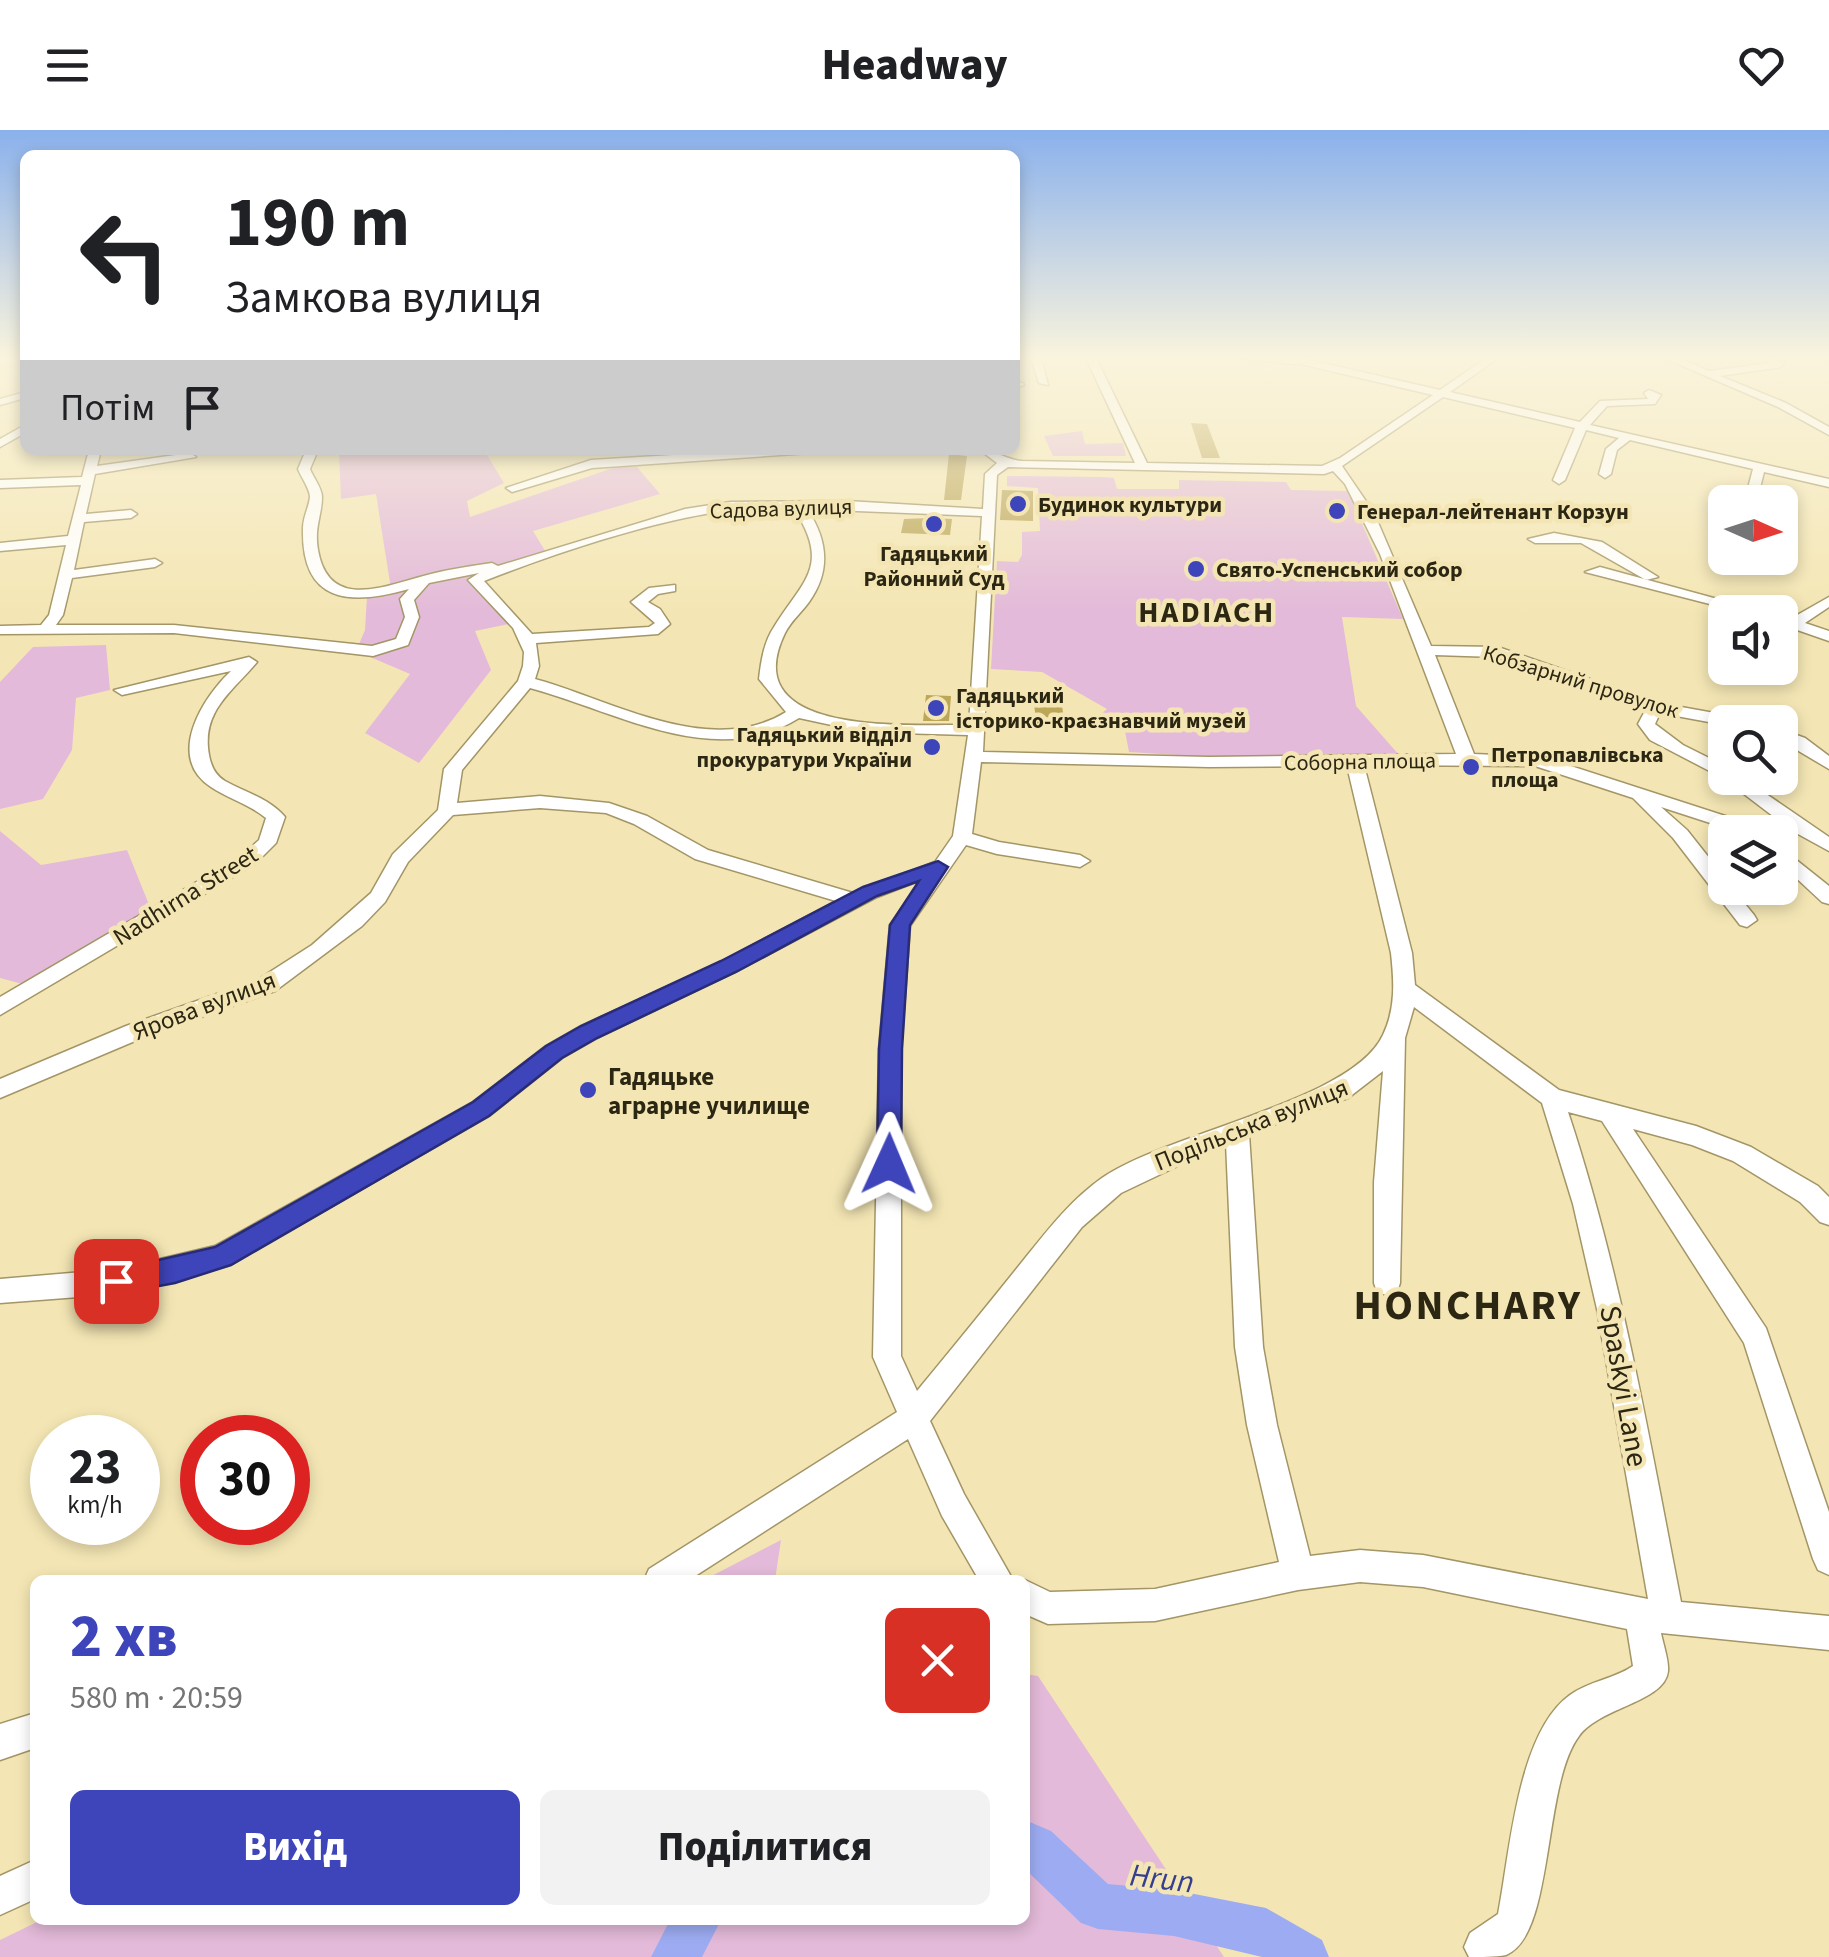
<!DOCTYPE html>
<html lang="uk">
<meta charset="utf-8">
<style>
body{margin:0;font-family:"Source Sans 3",sans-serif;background:#f2f2f2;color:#202124;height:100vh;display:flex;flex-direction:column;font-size:38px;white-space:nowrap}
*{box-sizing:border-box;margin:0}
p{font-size:32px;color:#757577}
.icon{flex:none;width:55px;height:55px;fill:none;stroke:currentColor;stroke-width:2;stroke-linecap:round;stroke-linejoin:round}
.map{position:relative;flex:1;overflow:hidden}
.panel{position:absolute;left:30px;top:1445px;width:1000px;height:350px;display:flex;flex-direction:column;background:#fff;border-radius:15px;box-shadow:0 5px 15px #0003}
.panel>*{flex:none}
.top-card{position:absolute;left:20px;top:20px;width:1000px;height:305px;border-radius:15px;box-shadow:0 5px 15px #0003;background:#fff;color:#202124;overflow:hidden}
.needle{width:65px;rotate:93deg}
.controls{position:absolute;left:1708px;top:355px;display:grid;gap:20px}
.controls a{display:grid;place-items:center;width:90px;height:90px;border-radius:15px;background:#fff;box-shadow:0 5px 15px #0003;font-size:50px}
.speed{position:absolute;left:30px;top:1285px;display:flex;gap:20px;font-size:50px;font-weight:700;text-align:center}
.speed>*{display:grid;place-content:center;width:130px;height:130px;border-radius:50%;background:#fff;box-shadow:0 5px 15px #0003;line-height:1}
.speed small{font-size:25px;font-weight:400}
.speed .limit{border:15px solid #d22;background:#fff;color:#111}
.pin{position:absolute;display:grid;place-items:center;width:85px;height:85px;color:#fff;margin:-42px;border-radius:20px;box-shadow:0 5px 15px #0006}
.me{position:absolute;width:110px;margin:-55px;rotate:1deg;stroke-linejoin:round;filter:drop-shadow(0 0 8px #0008)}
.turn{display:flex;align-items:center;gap:35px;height:210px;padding:0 40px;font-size:45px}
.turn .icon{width:130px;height:130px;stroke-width:2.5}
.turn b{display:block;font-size:70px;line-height:85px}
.then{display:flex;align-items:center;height:95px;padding:0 40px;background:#0003;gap:20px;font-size:38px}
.round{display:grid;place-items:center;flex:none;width:105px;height:105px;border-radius:15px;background:#f2f2f2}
.headline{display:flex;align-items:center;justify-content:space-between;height:170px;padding:0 40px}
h1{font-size:60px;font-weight:800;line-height:75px;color:#3e44b9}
.cta{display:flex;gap:20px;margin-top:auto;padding:20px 40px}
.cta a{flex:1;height:115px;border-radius:15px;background:#3e44b9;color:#fff;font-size:40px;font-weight:800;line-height:115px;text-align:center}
.cta a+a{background:#f2f2f2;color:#202124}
header{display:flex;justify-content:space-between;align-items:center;height:130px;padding:0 40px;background:#fff;font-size:45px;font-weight:800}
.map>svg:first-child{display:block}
</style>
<header><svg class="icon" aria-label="menu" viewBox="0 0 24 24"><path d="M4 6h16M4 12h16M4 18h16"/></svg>Headway<svg class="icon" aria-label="heart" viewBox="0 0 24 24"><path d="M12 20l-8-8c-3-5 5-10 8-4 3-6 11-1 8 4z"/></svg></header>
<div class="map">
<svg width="1829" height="1827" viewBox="0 0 1829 1827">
<rect width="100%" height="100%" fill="#f4e6b4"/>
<path fill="#e3bad9" d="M 1082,301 L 1085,314 L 1123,313 L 1126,326 L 1053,326 L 1044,306 Z
M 339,320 L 484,320 L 504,353 L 467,371 L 470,387 L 616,337 L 637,337 L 660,364 L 533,401 L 547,424 L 475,450 L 514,493 L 475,501 L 491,540 L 419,633 L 365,603 L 410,544 L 356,521 L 365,500 L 367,466 L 391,459 L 376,364 L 341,369 Z
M 1007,346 L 1102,347 L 1114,348 L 1117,359 L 1179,359 L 1179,350 L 1286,352 L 1291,360 L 1348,361 L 1403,489 L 1342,487 L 1356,576 L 1400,626 L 1193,626 L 1129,622 L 1124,596 L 1090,590 L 1087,584 L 1101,584 L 1107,579 L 1042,542 L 991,539 L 997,431 L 1018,432 L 1022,425 L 1022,402 L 1040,401 L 1038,358 L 1007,356 Z
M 106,515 L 110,560 L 76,568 L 72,620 L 43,669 L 0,679 L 0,552 L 33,517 Z
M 0,701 L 41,735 L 127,720 L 154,787 L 34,857 L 0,848 Z
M 781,1410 L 775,1450 L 704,1450 Z
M 1025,1544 L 1038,1546 L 1224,1827 L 0,1827 L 0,1810 L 41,1790 L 1025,1790 Z"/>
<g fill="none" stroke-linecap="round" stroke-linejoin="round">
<path fill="#9dacf2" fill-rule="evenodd" d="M 1025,1690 L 1051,1701 L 1108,1754 L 1174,1760 L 1266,1778 L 1322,1810 L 1329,1827 L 1262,1827 L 1174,1806 L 1098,1799 L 1081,1793 L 1025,1739 Z
M 670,1790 L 721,1790 L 702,1827 L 651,1827 Z"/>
</g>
<path fill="#bca657" d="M 1191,293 L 1207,294 L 1220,328 L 1202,328 Z
M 949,324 L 967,326 L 961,370 L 944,370 Z
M 1002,360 L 1033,361 L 1033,391 L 1000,390 Z
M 929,388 L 952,389 L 950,405 L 901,403 L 904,389 Z
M 926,565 L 951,566 L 949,591 L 923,591 Z
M 1034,574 L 1062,575 L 1065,598 L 1037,598 Z"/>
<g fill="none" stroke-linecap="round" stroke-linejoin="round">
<g stroke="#a39566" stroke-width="3">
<path id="minor" d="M 1031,228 L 1041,228 L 1048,255 L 1039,253 Z
M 1086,228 L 1096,228 L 1147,333 L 1322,336 L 1340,328 L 1433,265 L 1305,235 L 1240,228 L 1305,229 L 1440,260 L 1486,228 L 1498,228 L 1450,262 L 1580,292 L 1600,271 L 1648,269 L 1644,263 L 1649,260 L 1661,265 L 1655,274 L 1607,276 L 1590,295 L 1829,349 L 1829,357 L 1764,342 L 1760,358 L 1766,372 L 1754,372 L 1748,358 L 1753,339 L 1630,310 L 1617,320 L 1611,344 L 1605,348 L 1599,344 L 1606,319 L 1619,308 L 1586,300 L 1565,350 L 1559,354 L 1553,350 L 1575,298 L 1443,267 L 1342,336 L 1374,383 L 1431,516 L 1498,517 L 1659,573 L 1742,588 L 1744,592 L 1725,595 L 1660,583 L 1655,594 L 1683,615 L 1725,636 L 1725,648 L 1743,648 L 1829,707 L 1829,721 L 1798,704 L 1738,702 L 1661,677 L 1687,700 L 1725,748 L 1725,758 L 1732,758 L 1754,785 L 1757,790 L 1747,797 L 1740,795 L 1673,708 L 1633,668 L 1535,636 L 1364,635 L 1412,823 L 1415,855 L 1559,960 L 1696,996 L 1751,1017 L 1818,1056 L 1829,1067 L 1829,1095 L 1820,1092 L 1800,1072 L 1733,1031 L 1692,1015 L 1633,999 L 1766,1198 L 1829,1382 L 1829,1445 L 1818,1440 L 1813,1429 L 1744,1213 L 1602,991 L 1568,982 C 1621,1142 1649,1307 1681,1472 L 1829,1486 L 1829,1520 L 1661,1503 C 1663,1514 1669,1530 1668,1541 C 1665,1572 1600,1577 1579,1606 C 1542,1655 1555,1805 1506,1825 C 1496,1827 1480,1827 1469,1827 L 1464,1817 L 1470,1803 L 1498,1784 C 1510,1724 1517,1603 1570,1565 C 1589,1551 1614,1549 1633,1536 L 1627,1499 L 1423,1457 L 1360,1452 L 1298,1460 L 1155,1491 L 1048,1494 L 1025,1484 L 1025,1450 L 1050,1462 L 1155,1459 L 1279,1432 L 1247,1295 L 1235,1217 L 1226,1013 L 1121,1063 L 1082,1097 L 930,1291 L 964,1364 L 1013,1450 L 979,1450 L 942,1386 L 908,1309 L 689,1450 L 644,1450 L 649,1439 L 897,1282 L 873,1227 L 879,919 L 890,795 L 921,750 L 877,767 L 735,842 L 597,908 L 562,928 L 489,986 L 231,1134 L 118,1164 L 0,1173 L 0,1149 L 118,1139 L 215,1116 L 473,972 L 546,916 L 581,896 L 721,832 L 836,771 L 695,729 L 634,694 L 606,683 L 540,678 L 453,685 L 408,732 L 385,772 L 362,796 L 275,861 L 142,908 L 0,968 L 0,949 L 126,896 L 259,849 L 312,815 L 371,763 L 393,724 L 438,680 L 444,639 L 518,551 L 523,536 L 524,522 L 513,498 L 468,450 L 479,443 L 429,453 L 414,470 L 419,487 L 408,515 L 373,526 L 174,503 L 0,504 L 0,496 L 41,495 L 49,485 L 66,415 L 0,421 L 0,413 L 68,406 L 81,355 L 0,358 L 0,350 L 82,347 L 89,320 L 101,320 L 97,336 L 190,323 L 196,327 L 95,344 L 86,384 L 131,380 L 137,384 L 131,388 L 84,392 L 74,440 L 155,429 L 162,433 L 155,437 L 72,448 L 63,485 L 56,495 L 174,495 L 372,516 L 396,509 L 405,487 L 400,469 L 409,459 C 349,476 301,473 303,398 C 303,387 309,377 310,367 C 310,359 301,347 298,339 L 306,320 L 318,320 L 310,339 C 313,347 322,358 322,367 C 322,385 314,397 318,420 C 329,484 389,454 431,444 C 451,439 472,436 492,433 L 498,436 L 685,379 L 730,372 L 847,371 L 983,379 L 985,344 L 997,333 L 980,320 C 996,320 1006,330 1022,331 L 1135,333 ZM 1008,337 L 1324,344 L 1333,341 L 1345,354 L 1380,424 L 1456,624 L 1209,627 L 983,622 L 997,345 ZM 794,379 C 832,437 802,451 774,497 C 764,512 761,531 759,549 L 786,582 C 710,629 612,570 535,549 L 539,536 L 536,513 L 658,504 L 670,494 L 660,479 L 648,472 L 658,464 L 675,461 L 675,455 L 649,458 L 631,472 L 655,493 L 649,497 L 532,504 L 484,451 C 553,424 651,391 724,381 C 747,378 771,379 794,379 ZM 807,379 L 982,386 L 969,595 C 911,594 734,608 785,503 C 791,491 801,483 809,472 C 831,441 828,410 807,379 ZM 1435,525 L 1496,527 L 1646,579 L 1638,594 L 1650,610 L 1723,648 L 1782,693 L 1750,694 L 1543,627 L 1474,624 ZM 530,558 C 616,581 715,641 799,588 L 864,602 L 968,605 L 953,706 L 935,732 L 853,763 L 708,720 L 647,686 L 609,673 L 540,666 L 457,673 L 462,640 ZM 981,632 L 1209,637 L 1347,636 L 1391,823 C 1394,851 1396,878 1383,905 C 1353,971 1169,1002 1102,1048 C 1068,1072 1044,1105 1018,1137 C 985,1178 951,1220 917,1261 L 901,1226 L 901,919 L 910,796 L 966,715 L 997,724 L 1080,737 L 1090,731 L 1080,725 L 999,712 L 972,704 ZM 1414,877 L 1542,973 L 1573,1074 L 1597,1179 L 1648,1469 L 1423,1425 L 1360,1420 L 1310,1426 L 1277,1295 L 1263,1217 L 1249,1004 L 1348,968 L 1383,941 L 1374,1052 L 1374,1153 L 1377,1162 L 1387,1165 L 1397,1162 L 1400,1153 L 1405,908 Z
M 1664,228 L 1679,228 L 1709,241 L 1770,233 L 1763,228 L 1785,232 L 1781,237 L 1720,246 L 1786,273 L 1829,297 L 1829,305 L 1778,277 Z
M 1015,252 L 1023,253 L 1024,255 L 1015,258 Z
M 25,262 L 25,268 L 0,275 L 0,269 Z
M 25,295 L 25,303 L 0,317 L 0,309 Z
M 755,320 L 816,320 L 810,323 L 592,338 L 512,362 L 506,358 L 591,330 Z
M 1554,403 L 1602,412 L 1658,447 L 1646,450 L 1581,413 L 1535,413 L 1528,409 Z
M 1600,437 L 1765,482 L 1741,482 L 1585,442 Z
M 1829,467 L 1829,477 L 1805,493 L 1829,501 L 1829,511 L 1780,494 L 1780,485 L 1792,488 Z
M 249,527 L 257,532 C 232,562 201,581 209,625 C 211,636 215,645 225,651 C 246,663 269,668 285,687 L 276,713 L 255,734 L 0,885 L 0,867 L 241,726 L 259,710 L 266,688 C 249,674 229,669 211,657 C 165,627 203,567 231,541 L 122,565 L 114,560 Z
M 1780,599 L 1805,608 L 1829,626 L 1829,639 L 1780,610 Z
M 1780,717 L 1829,756 L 1829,774 L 1822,772 L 1780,733 Z
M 32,1584 L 35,1586 L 35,1618 L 0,1630 L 0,1594 Z
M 35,1730 L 35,1769 L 0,1785 L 0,1746 Z"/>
</g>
<use href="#minor" fill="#fff" fill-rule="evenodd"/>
</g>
<linearGradient id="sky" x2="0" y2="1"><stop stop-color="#8ab1ec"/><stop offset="0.47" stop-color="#faf4dd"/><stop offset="1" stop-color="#faf4dd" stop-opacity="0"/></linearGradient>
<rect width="1829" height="484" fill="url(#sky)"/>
<path fill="#3e44b9" stroke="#282c78" stroke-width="2.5" d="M 938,731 L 948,737 L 910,795 L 902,919 L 901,1034 L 898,1042 L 889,1045 L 880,1042 L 877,1034 L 879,919 L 890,795 L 919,751 L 877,766 L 736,842 L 597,908 L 562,928 L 489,986 L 231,1135 L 175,1153 L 116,1164 L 106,1160 L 102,1151 L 106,1142 L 215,1117 L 473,972 L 546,916 L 581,896 L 721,831 L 863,757 Z"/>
<g fill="#3e44b9" stroke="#f4e6b4" stroke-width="4">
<circle cx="1018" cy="374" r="10"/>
<circle cx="1337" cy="381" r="10"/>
<circle cx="934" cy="394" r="10"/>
<circle cx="1196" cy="439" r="10"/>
<circle cx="936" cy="578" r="10"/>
<circle cx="932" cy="617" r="10"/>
<circle cx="1471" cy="637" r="10"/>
<circle cx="588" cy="960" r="10"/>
</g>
<g text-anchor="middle" stroke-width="9" stroke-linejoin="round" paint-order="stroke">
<g font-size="22" font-weight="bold" fill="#2c2713" stroke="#f4e6b4" text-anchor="start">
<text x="1038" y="382">Будинок культури</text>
<text x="1357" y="389">Генерал-лейтенант Корзун</text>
<text x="934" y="431" text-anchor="middle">Гадяцький<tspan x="934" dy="25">Районний Суд</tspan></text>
<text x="1216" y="447">Свято-Успенський собор</text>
<text x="956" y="573">Гадяцький<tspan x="956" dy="25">історико-краєзнавчий музей</tspan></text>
<text x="912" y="612" text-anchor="end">Гадяцький відділ<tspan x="912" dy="25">прокуратури України</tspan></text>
<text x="1491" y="632">Петропавлівська<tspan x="1491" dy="25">площа</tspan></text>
</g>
<g font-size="22" fill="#2c2713" stroke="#f4e6b4">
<text transform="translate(781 378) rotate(-2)" y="8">Садова вулиця</text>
<text transform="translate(1581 551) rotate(17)" y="8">Кобзарний провулок</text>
<text transform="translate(1360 631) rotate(-1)" y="8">Соборна площа</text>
</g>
<g font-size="25" fill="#2c2713" stroke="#f4e6b4">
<text transform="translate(185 765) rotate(-32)" y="9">Nadhirna Street</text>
<text transform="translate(204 875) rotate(-21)" y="9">Ярова вулиця</text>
<text transform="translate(1251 994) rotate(-22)" y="9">Подільська вулиця</text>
</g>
<g font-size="25" font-weight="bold" fill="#2c2713" stroke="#f4e6b4" text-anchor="start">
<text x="608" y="955">Гадяцьке<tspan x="608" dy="29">аграрне училище</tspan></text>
</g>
<g font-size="30" font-weight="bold" letter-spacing="2.5" fill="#2c2713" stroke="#f4e6b4">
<text x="1207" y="492">HADIACH</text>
</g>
<g font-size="30" fill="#2c2713" stroke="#f4e6b4">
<text transform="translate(1624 1256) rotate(80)" y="10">Spaskyi Lane</text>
</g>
<g font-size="32" font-style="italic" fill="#363e8f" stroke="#f4e6b4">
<text transform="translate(1162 1748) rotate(7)" y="11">Hrun</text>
</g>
<g font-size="42" font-weight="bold" letter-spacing="2.5" fill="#2c2713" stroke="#f4e6b4">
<text x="1468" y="1189">HONCHARY</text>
</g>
</g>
</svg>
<div class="controls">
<a><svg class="needle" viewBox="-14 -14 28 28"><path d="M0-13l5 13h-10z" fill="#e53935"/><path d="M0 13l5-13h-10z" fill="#757577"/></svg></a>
<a><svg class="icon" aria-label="sound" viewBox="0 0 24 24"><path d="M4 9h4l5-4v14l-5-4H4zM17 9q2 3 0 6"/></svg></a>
<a><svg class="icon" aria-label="search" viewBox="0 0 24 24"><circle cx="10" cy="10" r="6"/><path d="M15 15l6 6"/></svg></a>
<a><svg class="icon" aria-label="layers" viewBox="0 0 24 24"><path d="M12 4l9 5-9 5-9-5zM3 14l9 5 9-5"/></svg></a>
</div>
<div class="speed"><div>23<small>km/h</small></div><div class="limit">30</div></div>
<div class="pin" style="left:116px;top:1151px;background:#d93025"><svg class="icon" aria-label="arrive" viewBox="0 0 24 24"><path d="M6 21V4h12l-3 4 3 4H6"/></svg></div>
<svg class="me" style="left:889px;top:1034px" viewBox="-20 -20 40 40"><path d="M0-17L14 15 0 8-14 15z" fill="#3e44b9" stroke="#fff" stroke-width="4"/></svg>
<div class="top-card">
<div class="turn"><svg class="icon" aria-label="left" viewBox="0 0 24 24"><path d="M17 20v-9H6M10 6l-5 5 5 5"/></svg><div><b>190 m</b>Замкова вулиця</div></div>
<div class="then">Потім<svg class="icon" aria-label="arrive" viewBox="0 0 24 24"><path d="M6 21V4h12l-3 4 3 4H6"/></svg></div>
</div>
<section class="panel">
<div class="headline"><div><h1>2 хв</h1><p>580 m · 20:59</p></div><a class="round" style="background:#d93025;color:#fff"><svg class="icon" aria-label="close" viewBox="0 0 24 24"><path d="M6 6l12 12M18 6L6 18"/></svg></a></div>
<div class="cta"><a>Вихід</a><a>Поділитися</a></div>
</section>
</div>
